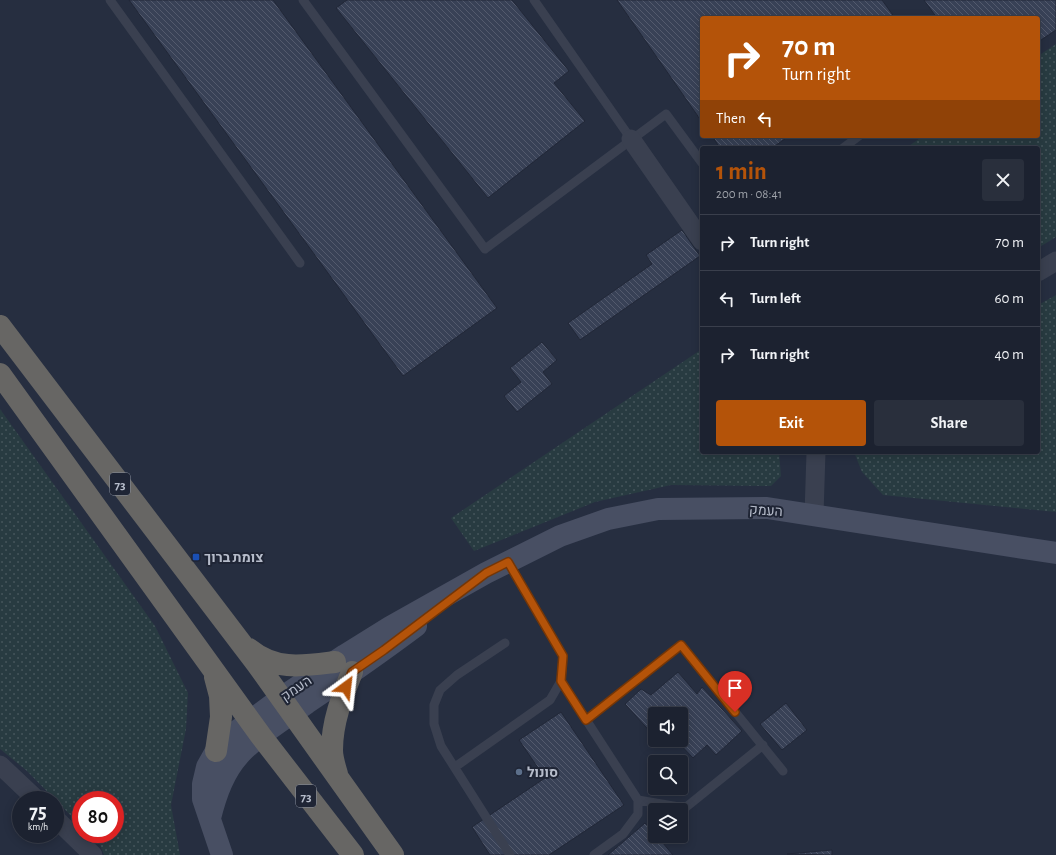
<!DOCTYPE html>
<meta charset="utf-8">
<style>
body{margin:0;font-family:"Alegreya Sans",Heebo,sans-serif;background:#292f3c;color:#f1f3f6;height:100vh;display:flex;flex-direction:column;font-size:15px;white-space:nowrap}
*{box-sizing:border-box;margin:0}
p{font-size:13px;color:#a0a4ab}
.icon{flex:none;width:22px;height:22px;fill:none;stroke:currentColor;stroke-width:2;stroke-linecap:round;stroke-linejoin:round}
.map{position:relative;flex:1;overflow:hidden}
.side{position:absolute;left:700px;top:146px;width:340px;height:308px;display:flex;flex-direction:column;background:#1c2230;border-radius:4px;box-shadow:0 2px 10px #0003,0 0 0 1px #3a3f4c}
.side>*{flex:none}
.hud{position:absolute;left:700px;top:16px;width:340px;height:122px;border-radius:4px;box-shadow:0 2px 10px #0003,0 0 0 1px #3a3f4c;background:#b45309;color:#fff;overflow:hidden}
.fabs{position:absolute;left:648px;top:707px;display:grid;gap:8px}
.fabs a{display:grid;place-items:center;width:40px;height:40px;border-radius:4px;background:#1c2230;box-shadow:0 2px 10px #0003,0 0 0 1px #3a3f4c;font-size:20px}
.speed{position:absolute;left:12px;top:791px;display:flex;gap:8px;font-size:20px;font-weight:700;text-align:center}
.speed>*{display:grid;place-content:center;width:52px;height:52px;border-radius:50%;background:#1c2230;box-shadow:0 2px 10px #0003,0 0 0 1px #3a3f4c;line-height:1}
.speed small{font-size:10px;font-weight:400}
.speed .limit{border:6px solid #d22;background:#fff;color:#111}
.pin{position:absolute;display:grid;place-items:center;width:34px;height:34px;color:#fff;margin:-41px -17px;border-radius:50% 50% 50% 0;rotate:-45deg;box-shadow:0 0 4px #0007}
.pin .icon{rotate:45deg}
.me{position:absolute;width:44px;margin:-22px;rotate:30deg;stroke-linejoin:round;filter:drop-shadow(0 0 3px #0008)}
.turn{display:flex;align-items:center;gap:14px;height:84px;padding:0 16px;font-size:18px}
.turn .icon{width:52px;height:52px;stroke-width:2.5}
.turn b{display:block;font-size:28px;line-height:34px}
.then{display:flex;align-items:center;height:38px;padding:0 16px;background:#0003;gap:8px;font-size:15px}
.round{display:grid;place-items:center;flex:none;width:42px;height:42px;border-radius:4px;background:#292f3c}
.headline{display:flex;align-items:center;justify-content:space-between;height:68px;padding:0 16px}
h1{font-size:24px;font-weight:600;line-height:30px;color:#b45309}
.primary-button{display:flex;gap:8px;margin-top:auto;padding:8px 16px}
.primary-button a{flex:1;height:46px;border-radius:4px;background:#b45309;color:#fff;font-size:16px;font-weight:600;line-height:46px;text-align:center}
.primary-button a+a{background:#292f3c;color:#f1f3f6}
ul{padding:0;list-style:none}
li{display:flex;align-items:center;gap:12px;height:56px;padding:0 16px;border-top:1px solid #3a3f4c}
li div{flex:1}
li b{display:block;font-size:15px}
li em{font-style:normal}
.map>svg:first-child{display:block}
</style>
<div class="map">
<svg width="1056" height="855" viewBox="0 0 1056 855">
<defs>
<pattern id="grass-dots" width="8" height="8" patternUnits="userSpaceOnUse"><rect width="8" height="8" fill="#283b41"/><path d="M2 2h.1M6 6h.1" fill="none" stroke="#45555b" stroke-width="1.8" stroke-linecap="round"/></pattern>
<pattern id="building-back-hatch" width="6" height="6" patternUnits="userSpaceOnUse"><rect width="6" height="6" fill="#384156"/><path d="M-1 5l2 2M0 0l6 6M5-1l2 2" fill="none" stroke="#535a6d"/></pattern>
</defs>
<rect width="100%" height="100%" fill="#262e40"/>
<path fill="url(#grass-dots)" d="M 1056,44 L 1056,237 L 1038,248 L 1038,148 L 906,148 L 923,136 L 1038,136 L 1038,56 Z
M 1056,295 L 1056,512 L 883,495 L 862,472 L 854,452 L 1038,452 L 1038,305 Z
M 702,349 L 702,452 L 779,452 L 781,476 L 771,486 L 671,485 L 595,502 L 474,551 L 451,518 Z
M 0,409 L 155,626 L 188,693 L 186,729 L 171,805 L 180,855 L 104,855 L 100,845 L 89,834 L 115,834 L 115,800 L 81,800 L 81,826 L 27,771 L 0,749 Z"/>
<path fill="url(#building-back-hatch)" stroke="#212737" d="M 129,0 L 273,0 L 497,308 L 403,376 Z
M 347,0 L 512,0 L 569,71 L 554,83 L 585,121 L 488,198 L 336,8 Z
M 617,0 L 882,0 L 895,18 L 702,18 L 702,122 Z
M 924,0 L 1056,0 L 1056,30 L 1038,42 L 1038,18 L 937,18 Z
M 712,136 L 789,136 L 772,148 L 720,148 Z
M 682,230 L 700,256 L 580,340 L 568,323 L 652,264 L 646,255 Z
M 542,342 L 557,360 L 543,372 L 552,384 L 517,412 L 504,396 L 521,382 L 510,368 Z
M 678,672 L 697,694 L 702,687 L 742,731 L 716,755 L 707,745 L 693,758 L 676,740 L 681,740 L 681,714 L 655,714 L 655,737 L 625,704 L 641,689 L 651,695 Z
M 786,703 L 807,730 L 782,750 L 760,724 Z
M 561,712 L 624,805 L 549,855 L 490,855 L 472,827 L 545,778 L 519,740 Z
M 645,823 L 655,834 L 655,836 L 657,836 L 673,855 L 608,855 Z
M 832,850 L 832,855 L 787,854 Z"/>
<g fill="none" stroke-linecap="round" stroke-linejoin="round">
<path stroke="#3a4050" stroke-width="9" d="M 110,0 L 300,263
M 303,0 L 485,249 L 666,114 L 702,163
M 534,0 L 631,139
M 843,148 L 859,136
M 505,643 L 457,675 L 440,690 L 434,705 L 434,724 L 441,746 L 510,855
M 561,681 L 638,800 L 638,814 L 623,834 L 594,855
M 586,720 L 681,645 L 783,771
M 455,767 L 550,700 L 561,681 L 563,656 L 508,562
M 638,800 L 685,808 L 763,745"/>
<path stroke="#3a4050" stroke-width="19" d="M 631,139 L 702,241
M 1038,272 L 1056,261
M 814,515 L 816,452
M 0,765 L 37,800
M 55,818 L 93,855"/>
<path stroke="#484f63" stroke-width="22" d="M 210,818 C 216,794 224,771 241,753 C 259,734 286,718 307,703 C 344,678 380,653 416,626
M 222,855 L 203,799 L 203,784 L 207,767 L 216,751 L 230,736 L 281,698 L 345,655 L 390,627 L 486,573 L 560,536 L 608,519 L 658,509 L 767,508 L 1056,553"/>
<path stroke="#676664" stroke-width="22" d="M 0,326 L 257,664 L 393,855
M 0,374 L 261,736 L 353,855
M 249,649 C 276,671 303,666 335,662
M 215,677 L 220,696 L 221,717 L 216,751
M 337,774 C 335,767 332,758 332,750 C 332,722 342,697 352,672"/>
</g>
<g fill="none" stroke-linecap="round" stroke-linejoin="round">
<g stroke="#753606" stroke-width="10">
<path id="route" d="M 346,687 L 352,672 L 384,650 L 486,573 L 508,562 L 563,656 L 561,681 L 586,720 L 681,645 L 735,712"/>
</g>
<use href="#route" stroke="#b45309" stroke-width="7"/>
</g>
<rect fill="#1a4fb4" stroke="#1f2535" stroke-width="1.5" x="192" y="553" width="8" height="8" rx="2"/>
<circle fill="#5c6f8a" stroke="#1f2535" stroke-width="1.5" cx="519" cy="772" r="4"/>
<g text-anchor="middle" stroke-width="4" stroke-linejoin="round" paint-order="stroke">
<g fill="#1f2535" stroke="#898f9d" stroke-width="1">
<rect x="110" y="473" width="20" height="22" rx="3"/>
<rect x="296" y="785" width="20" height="22" rx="3"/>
</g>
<g font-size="13" font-weight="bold" fill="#b6bcca">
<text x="120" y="489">73</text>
<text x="306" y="801">73</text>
</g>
<g font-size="14" fill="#b6bcca" stroke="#1f2535">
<text transform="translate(766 510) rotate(4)" y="5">העמק</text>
<text transform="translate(296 688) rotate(-34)" y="5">העמק</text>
</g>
<g font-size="14" font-weight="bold" fill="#b6bcca" stroke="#1f2535" text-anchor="start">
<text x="204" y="562">צומת ברוך</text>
<text x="527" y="777">סונול</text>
</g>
</g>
</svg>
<div class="fabs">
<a><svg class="icon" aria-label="sound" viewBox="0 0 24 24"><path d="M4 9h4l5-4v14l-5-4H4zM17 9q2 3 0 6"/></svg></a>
<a><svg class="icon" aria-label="search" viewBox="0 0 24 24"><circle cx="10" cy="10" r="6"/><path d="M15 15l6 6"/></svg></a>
<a><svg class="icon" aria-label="layers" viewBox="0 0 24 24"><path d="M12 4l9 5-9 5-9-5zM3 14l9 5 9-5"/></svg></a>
</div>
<div class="speed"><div>75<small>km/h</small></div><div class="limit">80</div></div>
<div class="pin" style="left:735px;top:712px;background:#d93025"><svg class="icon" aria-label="arrive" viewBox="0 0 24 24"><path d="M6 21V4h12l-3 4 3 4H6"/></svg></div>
<svg class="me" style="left:346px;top:687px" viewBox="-20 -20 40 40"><path d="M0-17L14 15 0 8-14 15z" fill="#b45309" stroke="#fff" stroke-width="4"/></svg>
<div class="hud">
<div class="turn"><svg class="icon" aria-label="right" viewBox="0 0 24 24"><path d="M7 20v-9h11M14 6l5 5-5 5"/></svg><div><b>70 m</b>Turn right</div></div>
<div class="then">Then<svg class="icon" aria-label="left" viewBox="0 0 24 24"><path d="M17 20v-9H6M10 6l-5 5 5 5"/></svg></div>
</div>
<section class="side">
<div class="headline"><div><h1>1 min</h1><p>200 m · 08:41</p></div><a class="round"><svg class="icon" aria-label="close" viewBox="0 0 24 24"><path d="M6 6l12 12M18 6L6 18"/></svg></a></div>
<ul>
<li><svg class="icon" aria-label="right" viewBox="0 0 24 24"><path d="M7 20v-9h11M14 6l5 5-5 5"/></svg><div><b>Turn right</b></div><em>70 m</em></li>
<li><svg class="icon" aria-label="left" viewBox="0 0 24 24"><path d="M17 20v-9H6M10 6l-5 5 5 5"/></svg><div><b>Turn left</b></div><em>60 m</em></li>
<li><svg class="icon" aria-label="right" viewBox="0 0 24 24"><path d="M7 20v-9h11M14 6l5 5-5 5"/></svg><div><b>Turn right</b></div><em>40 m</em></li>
</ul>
<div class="primary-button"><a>Exit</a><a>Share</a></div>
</section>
</div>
